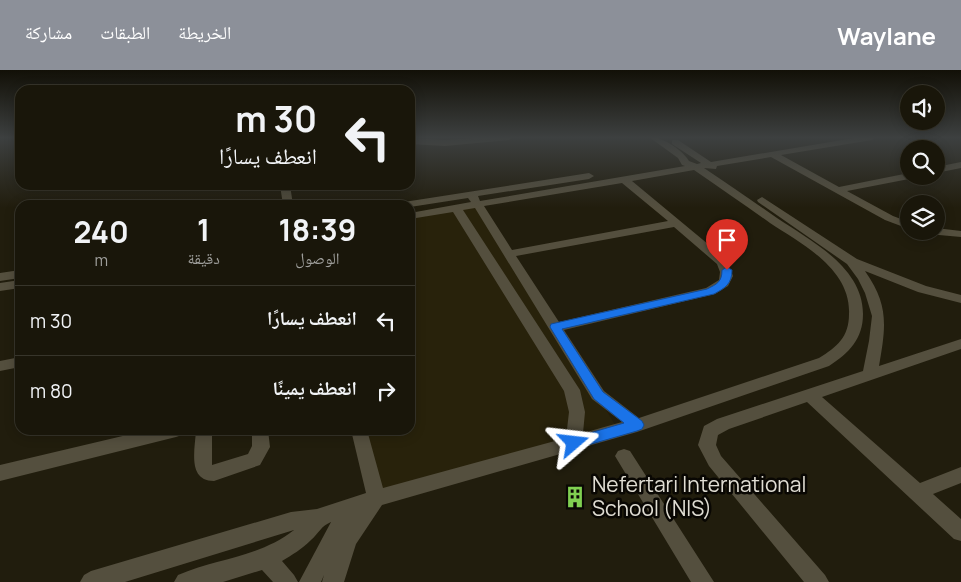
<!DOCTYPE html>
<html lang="ar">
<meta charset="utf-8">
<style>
body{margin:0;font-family:Manrope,"Noto Naskh Arabic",sans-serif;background:#262318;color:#f1f3f6;direction:rtl;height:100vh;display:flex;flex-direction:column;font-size:19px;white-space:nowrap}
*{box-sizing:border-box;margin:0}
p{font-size:16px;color:#9f9f9c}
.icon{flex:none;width:28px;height:28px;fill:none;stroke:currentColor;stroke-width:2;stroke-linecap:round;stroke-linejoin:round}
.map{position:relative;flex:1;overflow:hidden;direction:ltr}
.side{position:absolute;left:15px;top:130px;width:400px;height:235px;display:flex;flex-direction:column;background:#19160a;border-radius:15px;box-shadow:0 2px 12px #0003,0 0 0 1px #37352b;direction:rtl}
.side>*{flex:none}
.top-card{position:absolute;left:15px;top:15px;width:400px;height:105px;border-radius:15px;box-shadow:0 2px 12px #0003,0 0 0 1px #37352b;direction:rtl;background:#19160a;color:#f1f3f6;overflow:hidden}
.controls{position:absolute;left:900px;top:15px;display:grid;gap:10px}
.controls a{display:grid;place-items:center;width:45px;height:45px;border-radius:50%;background:#19160a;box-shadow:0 2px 12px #0003,0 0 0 1px #37352b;font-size:25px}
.pin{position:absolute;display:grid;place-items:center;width:42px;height:42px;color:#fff;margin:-51px -21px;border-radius:50% 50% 50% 0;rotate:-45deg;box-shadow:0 0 5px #0007}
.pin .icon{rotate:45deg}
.me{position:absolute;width:55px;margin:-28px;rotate:73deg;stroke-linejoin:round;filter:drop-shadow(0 0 4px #0008)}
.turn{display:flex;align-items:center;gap:18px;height:105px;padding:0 15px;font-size:22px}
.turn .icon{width:65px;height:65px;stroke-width:2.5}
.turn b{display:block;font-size:35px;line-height:42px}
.eta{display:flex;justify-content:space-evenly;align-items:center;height:85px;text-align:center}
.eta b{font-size:30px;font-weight:700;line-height:35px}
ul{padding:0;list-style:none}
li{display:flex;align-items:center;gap:15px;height:70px;padding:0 15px;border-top:1px solid #37352b}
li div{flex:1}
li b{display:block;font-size:19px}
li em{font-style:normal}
header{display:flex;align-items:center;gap:30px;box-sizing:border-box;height:70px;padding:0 25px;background:#8c9099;color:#fff}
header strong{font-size:24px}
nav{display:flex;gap:28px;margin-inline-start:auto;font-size:18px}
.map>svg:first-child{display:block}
</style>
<header>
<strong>Waylane</strong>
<nav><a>الخريطة</a><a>الطبقات</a><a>مشاركة</a></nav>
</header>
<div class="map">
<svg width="961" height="512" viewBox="0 0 961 512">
<rect width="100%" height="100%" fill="#211d0d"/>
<path fill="#28220b" d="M 481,133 L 617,358 L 376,428 L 360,360 L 410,360 L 410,145 Z"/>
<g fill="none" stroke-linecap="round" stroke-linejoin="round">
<path fill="#544f3e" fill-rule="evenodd" d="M 487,67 L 513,67 L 509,70 L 445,76 L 410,74 L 410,68 L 445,70 Z
M 649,67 C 661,66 683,80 689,91 L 697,94 L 701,93 L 672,74 L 672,70 L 678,70 L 711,92 L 860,67 L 876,67 L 872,70 L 781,85 L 839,117 L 909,103 L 909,106 L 914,106 L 909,109 L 847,121 L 893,146 L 909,152 L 909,159 L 885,150 L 771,87 L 717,96 L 716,99 L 704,98 C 729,115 753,131 777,148 C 811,171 863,197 863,244 C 863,269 849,283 829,296 L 637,362 L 382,435 L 356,474 L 344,512 L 322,512 L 324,505 L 321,512 L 299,512 L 331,452 C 321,456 319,463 311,470 C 302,479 292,485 282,491 L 294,505 L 298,512 L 273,512 L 262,500 L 223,512 L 174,512 L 178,505 C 217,488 260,487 294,460 L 125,512 L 80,512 L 84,505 L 91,501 L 291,442 L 317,439 L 366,423 L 351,360 L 367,360 L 383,418 L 566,368 L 569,342 L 564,321 L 453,142 L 410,149 L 410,143 L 471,132 L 468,128 L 410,137 L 410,135 L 399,135 L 404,132 L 589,103 L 594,106 L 589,109 L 478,126 L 480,131 L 685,96 L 682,95 L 678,88 ZM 694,100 C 720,118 745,135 770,153 C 802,174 851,199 849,244 C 849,267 837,277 819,288 L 639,348 L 604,321 L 564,260 L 715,224 L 728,216 L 733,206 L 726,189 L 632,111 ZM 622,113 L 668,151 L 512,180 L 484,136 ZM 475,138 L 592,329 L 622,352 L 583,363 L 585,342 L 580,320 L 463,140 ZM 674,157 L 717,194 L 720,202 L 719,210 L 706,218 L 559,252 L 516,186 Z
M 961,92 L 961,98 L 936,103 L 936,97 Z
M 280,115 L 290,115 L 293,135 L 283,135 Z
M 762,127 L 857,189 L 926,216 L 961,225 L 961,233 L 918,222 L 865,201 C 889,235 886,256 879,296 L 961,269 L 961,279 L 822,327 L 920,413 L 961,397 L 961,413 L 933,424 L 961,449 L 961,471 L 954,469 L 807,332 L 729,359 L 718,365 L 716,375 L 721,386 L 825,505 L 829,512 L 804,512 L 709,396 L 698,375 L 704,356 L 717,349 L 863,301 L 869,271 L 872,246 L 865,223 L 858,209 L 847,194 L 758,132 L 757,130 Z
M 936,158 L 961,161 L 961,167 L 928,164 L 923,161 L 936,161 Z
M 20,200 L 20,208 L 0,211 L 0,203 Z
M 20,210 L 20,218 L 0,221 L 0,213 Z
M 20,287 L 20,297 L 0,301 L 0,291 Z
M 148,360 L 184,360 L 182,365 L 176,367 L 0,411 L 0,395 Z
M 196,360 L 212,360 L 212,395 L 248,384 L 252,376 L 252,360 L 268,360 L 270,377 L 260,395 L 214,411 C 187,411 195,379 196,360 Z
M 624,379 L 630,381 L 714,512 L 691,512 L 618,391 L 615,386 L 618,381 Z"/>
</g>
<linearGradient id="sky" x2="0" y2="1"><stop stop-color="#121007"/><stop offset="0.49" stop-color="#3d4040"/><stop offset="1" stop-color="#3d4040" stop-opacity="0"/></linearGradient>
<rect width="961" height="138" fill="url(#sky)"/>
<path fill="#1a73e8" stroke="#114b97" d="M 727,197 L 732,200 C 732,214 725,218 714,224 L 562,259 L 603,322 L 642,351 L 644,355 L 642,359 L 637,361 L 574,379 L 569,377 L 567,373 L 569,369 L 624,353 L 594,329 L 550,257 L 551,254 L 707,219 C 717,214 722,212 722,200 Z"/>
<defs>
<g id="building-bare" transform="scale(1.725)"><path d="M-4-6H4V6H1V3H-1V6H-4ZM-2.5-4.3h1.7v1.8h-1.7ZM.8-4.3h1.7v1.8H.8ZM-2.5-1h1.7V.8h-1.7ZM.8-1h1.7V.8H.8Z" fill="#80d051" stroke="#090703" stroke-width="2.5" paint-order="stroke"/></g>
</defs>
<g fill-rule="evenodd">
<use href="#building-bare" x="575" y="427"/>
</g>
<g text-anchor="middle" stroke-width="5" stroke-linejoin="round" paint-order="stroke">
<g font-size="21" fill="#e0ddd3" stroke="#090703" text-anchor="start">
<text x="592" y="422">Nefertari International<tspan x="592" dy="24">School (NIS)</tspan></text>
</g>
</g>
</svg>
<div class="controls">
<a><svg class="icon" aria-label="sound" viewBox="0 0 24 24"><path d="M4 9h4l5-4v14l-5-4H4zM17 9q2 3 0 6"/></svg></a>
<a><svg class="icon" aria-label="search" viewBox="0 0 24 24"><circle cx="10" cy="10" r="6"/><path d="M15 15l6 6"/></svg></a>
<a><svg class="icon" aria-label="layers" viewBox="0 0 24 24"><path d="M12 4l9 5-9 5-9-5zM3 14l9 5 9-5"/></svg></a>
</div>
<div class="pin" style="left:727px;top:200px;background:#d93025"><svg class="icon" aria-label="arrive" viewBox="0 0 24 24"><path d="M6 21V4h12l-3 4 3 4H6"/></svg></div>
<svg class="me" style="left:574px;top:373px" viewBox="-20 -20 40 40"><path d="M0-17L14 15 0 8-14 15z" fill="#1a73e8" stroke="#fff" stroke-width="4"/></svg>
<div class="top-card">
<div class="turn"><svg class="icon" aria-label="left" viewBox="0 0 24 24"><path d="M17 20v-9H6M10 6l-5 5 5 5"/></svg><div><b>30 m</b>انعطف يسارًا</div></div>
</div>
<section class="side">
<div class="eta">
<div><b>18:39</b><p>الوصول</p></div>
<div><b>1</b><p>دقيقة</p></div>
<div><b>240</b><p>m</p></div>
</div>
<ul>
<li><svg class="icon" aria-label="left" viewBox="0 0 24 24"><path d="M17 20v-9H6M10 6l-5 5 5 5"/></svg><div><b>انعطف يسارًا</b></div><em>30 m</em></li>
<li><svg class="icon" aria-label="right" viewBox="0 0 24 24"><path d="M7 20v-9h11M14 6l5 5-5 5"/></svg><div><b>انعطف يمينًا</b></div><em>80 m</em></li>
</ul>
</section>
</div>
